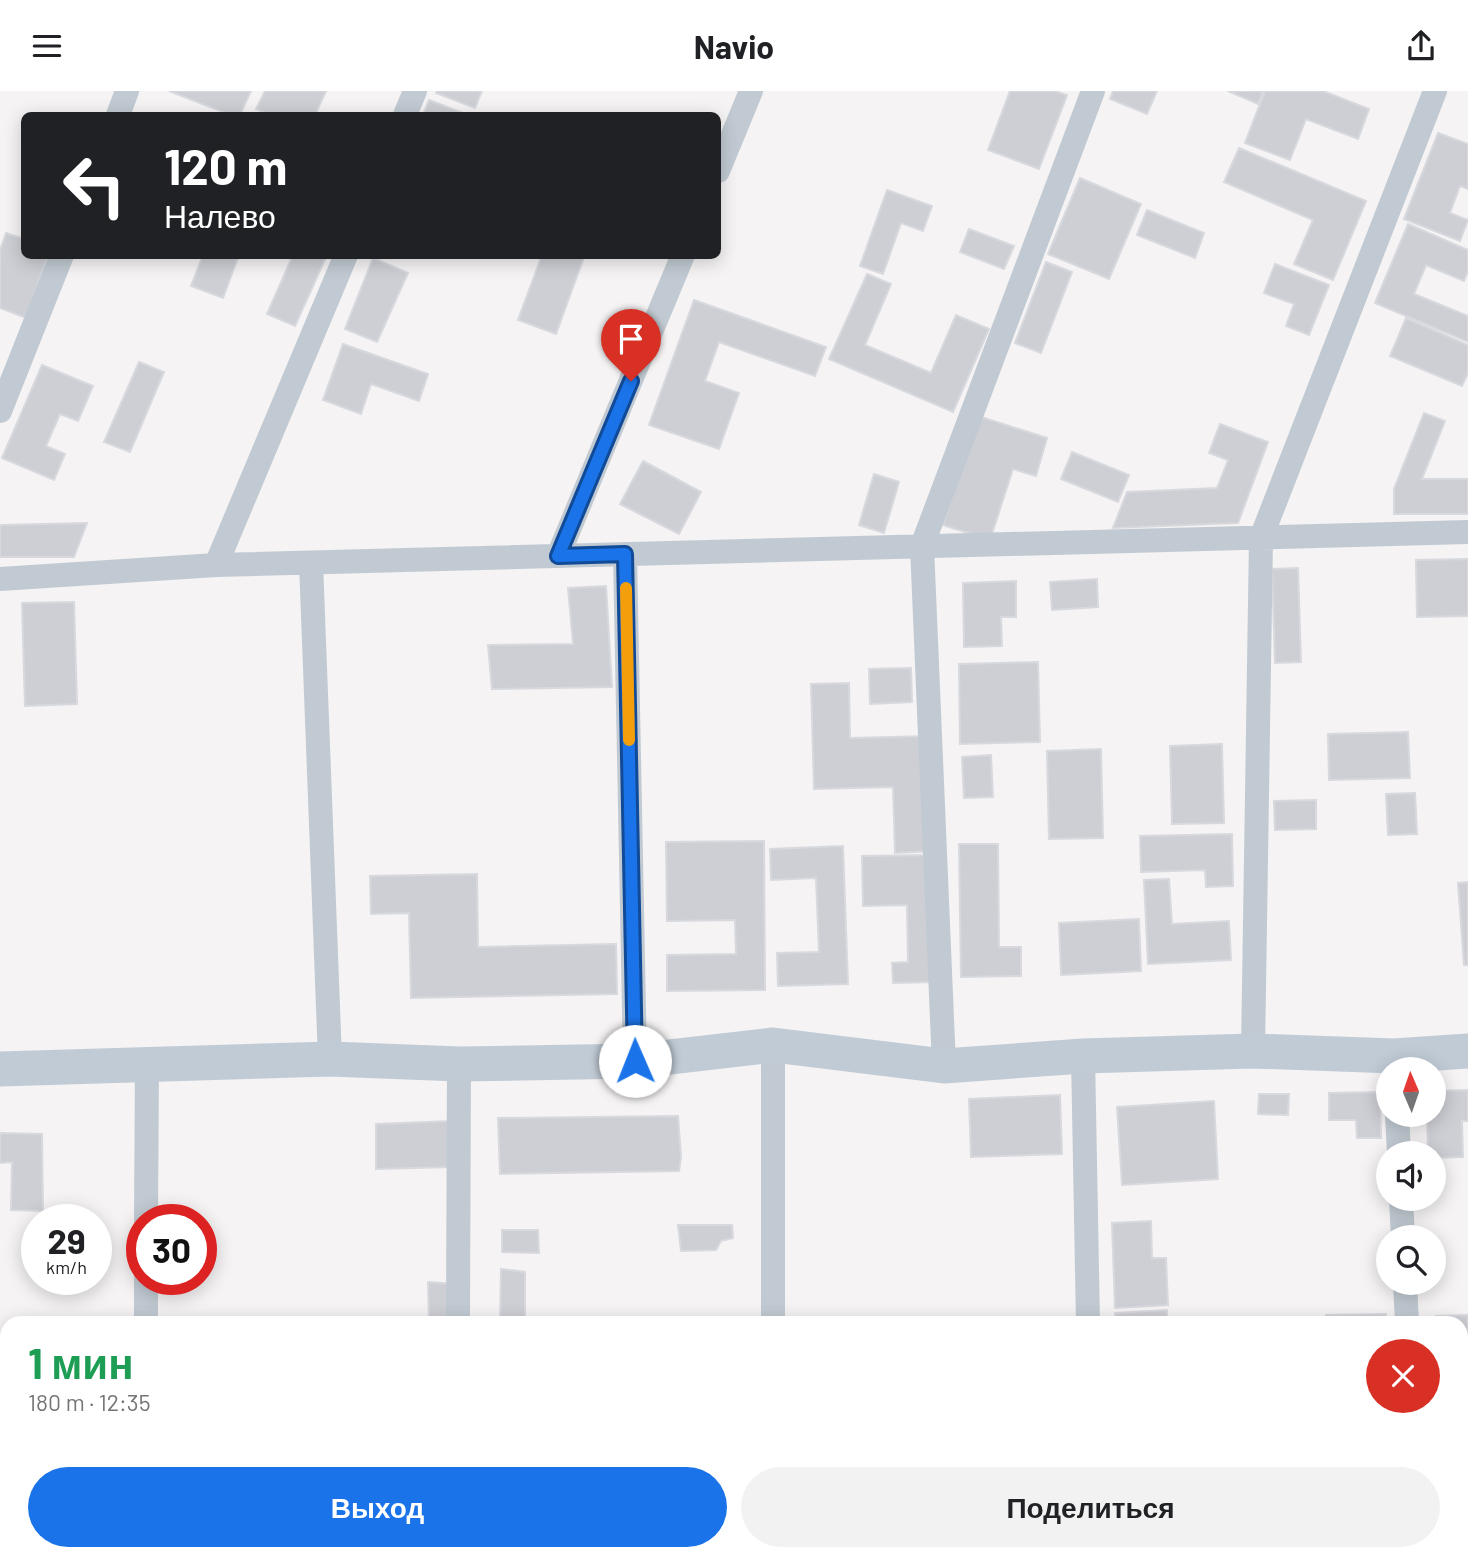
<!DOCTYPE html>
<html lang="ru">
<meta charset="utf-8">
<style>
body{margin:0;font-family:Barlow,sans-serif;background:#f2f2f2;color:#202124;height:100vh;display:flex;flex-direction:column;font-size:26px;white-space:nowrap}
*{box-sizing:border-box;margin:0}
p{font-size:23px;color:#757577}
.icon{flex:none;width:38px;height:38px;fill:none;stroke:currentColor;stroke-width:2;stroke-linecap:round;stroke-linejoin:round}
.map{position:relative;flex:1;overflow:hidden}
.sheet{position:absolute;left:0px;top:1225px;width:1468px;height:245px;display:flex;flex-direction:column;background:#fff;border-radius:21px 21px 0 0;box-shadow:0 4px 18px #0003}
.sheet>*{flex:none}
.hud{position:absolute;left:21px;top:21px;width:700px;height:147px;border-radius:10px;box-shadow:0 4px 18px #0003;background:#202124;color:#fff;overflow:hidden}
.needle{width:46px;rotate:358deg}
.fabs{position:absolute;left:1376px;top:966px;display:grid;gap:14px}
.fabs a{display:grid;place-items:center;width:70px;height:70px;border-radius:50%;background:#fff;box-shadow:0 4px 18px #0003;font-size:35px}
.speed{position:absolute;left:21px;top:1113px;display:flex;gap:14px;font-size:35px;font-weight:700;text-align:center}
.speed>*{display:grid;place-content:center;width:91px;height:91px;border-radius:50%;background:#fff;box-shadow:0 4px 18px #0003;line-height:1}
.speed small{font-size:18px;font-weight:400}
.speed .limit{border:10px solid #d22;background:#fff;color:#111}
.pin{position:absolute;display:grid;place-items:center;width:60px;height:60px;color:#fff;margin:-72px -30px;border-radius:50% 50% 50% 0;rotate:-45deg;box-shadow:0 0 7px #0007}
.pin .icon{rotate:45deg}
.me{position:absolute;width:77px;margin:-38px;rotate:359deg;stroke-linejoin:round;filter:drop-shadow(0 0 5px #0008)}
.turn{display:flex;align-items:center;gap:24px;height:147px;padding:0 28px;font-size:32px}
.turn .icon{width:91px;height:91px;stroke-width:2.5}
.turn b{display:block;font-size:49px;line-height:60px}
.round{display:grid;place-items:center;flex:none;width:74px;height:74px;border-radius:37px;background:#f2f2f2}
.summary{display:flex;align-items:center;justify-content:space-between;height:119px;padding:0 28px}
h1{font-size:42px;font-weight:700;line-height:52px;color:#1e9e55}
.cta{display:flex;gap:14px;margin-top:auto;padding:14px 28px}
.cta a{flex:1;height:80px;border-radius:42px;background:#1a73e8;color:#fff;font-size:28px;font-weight:700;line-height:80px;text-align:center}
.cta a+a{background:#f2f2f2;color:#202124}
header{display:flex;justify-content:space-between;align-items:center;height:91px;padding:0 28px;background:#fff;font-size:32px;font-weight:700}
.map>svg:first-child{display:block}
</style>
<header><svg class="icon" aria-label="menu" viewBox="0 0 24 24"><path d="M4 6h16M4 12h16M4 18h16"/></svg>Navio<svg class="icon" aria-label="share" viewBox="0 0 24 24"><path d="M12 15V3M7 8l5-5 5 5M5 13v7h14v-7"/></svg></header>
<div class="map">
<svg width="1468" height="1470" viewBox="0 0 1468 1470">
<rect width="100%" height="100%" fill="#f5f3f3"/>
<path fill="#cdcfd5" stroke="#d7d9de" stroke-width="2" d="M 169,0 L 251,0 L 240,24 L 231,24 Z
M 265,0 L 326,0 L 315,24 L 270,24 L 256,18 Z
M 437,0 L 482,0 L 475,17 L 436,2 Z
M 1010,0 L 1055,0 L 1067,4 L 1039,78 L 988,59 Z
M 1113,0 L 1157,0 L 1147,23 L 1110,8 Z
M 1228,0 L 1263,0 L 1258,13 Z
M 1265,0 L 1323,0 L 1369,18 L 1358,48 L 1306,28 L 1290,69 L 1245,52 Z
M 429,9 L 468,24 L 423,24 Z
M 1438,42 L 1468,53 L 1468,98 L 1460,95 L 1450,122 L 1468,129 L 1460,150 L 1404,128 Z
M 1239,57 L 1366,110 L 1333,189 L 1294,173 L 1313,129 L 1224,91 Z
M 1080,87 L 1141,113 L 1109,188 L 1048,163 Z
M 887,99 L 932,115 L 923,140 L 901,132 L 883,183 L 860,175 Z
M 1147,119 L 1204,142 L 1195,167 L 1137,144 Z
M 1408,133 L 1468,159 L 1468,180 L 1464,190 L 1426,174 L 1414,203 L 1468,225 L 1468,251 L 1375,212 Z
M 969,138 L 1014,155 L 1004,178 L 960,161 Z
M 6,142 L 24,148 L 24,164 L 48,164 L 26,227 L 0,217 L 0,159 Z
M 203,164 L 239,164 L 223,207 L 191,195 Z
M 293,164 L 327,164 L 295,235 L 267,223 Z
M 542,164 L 584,166 L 556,243 L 518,229 Z
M 373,167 L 408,182 L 377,251 L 345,238 Z
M 1046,171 L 1072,181 L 1041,262 L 1015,252 Z
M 1275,173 L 1329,194 L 1309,244 L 1286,235 L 1294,213 L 1264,202 Z
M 867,183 L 891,193 L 865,254 L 931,282 L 956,224 L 989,238 L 953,321 L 829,268 Z
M 694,209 L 826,256 L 815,285 L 719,251 L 705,290 L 739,302 L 719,358 L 649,334 Z
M 1406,227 L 1468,254 L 1468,282 L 1462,295 L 1390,265 Z
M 343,253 L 428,283 L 419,310 L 371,293 L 361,323 L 323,309 Z
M 139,271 L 164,281 L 130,361 L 104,351 Z
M 42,274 L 93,295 L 78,330 L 60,323 L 46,355 L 65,363 L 54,389 L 2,367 Z
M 1424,322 L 1445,330 L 1422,388 L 1468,388 L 1468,423 L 1394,423 L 1394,398 Z
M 978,325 L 1047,347 L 1036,385 L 1013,378 L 990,449 L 943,434 Z
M 1220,333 L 1268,351 L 1238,432 L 1113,437 L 1127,401 L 1217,397 L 1228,369 L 1209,362 Z
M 1072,361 L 1129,384 L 1118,411 L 1061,388 Z
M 643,370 L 701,401 L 679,443 L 620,413 Z
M 874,383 L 899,391 L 884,442 L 859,434 Z
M 87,432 L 74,466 L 0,466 L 0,434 Z
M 1468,468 L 1468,525 L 1417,526 L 1416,469 Z
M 1298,477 L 1301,571 L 1275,572 L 1272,478 Z
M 1097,488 L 1098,516 L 1052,519 L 1050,491 Z
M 1016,490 L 1016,526 L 1001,526 L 1002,555 L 964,556 L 963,492 Z
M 606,495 L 612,596 L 492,598 L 488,554 L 573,553 L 568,497 Z
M 74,511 L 77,613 L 25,615 L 22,512 Z
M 1038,571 L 1040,651 L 960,653 L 959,573 Z
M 911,577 L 912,611 L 870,613 L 869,578 Z
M 849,592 L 850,647 L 929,645 L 932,760 L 895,762 L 893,696 L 814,698 L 811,593 Z
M 1408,641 L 1410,687 L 1329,689 L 1328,643 Z
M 1222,653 L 1224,732 L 1172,733 L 1170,655 Z
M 1101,658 L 1103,747 L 1049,748 L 1047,660 Z
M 991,664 L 993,706 L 964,707 L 962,666 Z
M 1415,702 L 1417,743 L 1388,744 L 1386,703 Z
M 1316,709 L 1316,738 L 1275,739 L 1274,710 Z
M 1232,743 L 1233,795 L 1206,796 L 1205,779 L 1141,781 L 1140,745 Z
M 764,750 L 765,899 L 667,900 L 667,864 L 736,863 L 735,829 L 667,830 L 666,751 Z
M 959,753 L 998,753 L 999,856 L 1021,856 L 1021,885 L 961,886 Z
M 843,755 L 848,893 L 778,895 L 777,862 L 819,861 L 816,787 L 771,789 L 770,758 Z
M 931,764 L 933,891 L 893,892 L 892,872 L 908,871 L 907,814 L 863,815 L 862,765 Z
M 477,783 L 478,856 L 616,853 L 617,903 L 411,907 L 409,822 L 371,823 L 370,785 Z
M 1169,788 L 1172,833 L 1229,830 L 1231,869 L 1148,873 L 1144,789 Z
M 1468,791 L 1468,874 L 1464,874 L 1458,792 Z
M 1139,828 L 1141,880 L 1061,884 L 1059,832 Z
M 1468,999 L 1468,1030 L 1462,1030 L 1463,1066 L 1433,1067 L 1433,1062 L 1428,1062 L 1427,1024 L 1433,1024 L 1433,1000 Z
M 1380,1001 L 1381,1047 L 1357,1047 L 1356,1029 L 1329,1029 L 1329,1002 Z
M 1259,1003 L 1289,1003 L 1288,1024 L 1258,1023 Z
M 1060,1004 L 1062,1063 L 971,1066 L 969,1008 Z
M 1214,1010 L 1218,1088 L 1122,1094 L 1117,1016 Z
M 678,1025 L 681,1066 L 679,1080 L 500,1083 L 498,1027 Z
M 452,1030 L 452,1076 L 376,1078 L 376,1033 Z
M 0,1042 L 42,1043 L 43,1120 L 11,1119 L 12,1071 L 0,1072 Z
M 1151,1130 L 1152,1167 L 1166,1167 L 1168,1214 L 1115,1217 L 1112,1132 Z
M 678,1134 L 732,1134 L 733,1147 L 721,1150 L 716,1159 L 681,1160 Z
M 502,1139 L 538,1139 L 539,1162 L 502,1161 Z
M 501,1178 L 525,1181 L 525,1229 L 552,1232 L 500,1232 Z
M 428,1191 L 454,1193 L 455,1232 L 365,1232 L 429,1231 Z
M 1167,1219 L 1167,1232 L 1116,1232 L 1115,1222 Z
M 1386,1223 L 1386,1232 L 1326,1232 L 1326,1224 Z
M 1468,1224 L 1468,1307 L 1461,1307 L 1461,1232 L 1436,1232 L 1436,1225 Z
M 1461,1315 L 1468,1315 L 1468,1389 L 1461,1390 Z
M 1461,1398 L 1468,1398 L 1468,1470 L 1440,1470 L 1440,1463 L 1461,1463 Z
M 182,1463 L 215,1463 L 215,1470 L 182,1470 Z
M 430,1463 L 454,1463 L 454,1470 L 431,1470 Z
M 820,1463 L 848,1463 L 849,1470 L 820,1470 Z
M 942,1463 L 968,1463 L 968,1470 L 942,1470 Z
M 1040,1463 L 1072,1463 L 1072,1470 L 1040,1470 Z
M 1269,1463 L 1392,1463 L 1392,1470 L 1270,1470 Z"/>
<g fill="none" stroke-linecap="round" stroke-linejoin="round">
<path stroke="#c1cad2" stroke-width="24" d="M 118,24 L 127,0
M 405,24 L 415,0
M 718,80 L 751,0
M 0,320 L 62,164
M 625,463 L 635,970
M 558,465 L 683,164
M 311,472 L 330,968
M 216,474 L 346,164
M 0,488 L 216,474 L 1468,441
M 1253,960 L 1261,447 L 1435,0
M 1083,965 L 1088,1232
M 944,975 L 922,455 L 1093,0
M 1397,1024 L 1399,1062
M 1401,1108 L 1403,1146
M 146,1129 L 147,974
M 1405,1192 L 1407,1232
M 146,1232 L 146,1188
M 458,1232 L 459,973
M 773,1232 L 773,954
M 1093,1463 L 1093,1470
M 1418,1463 L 1418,1470
M 145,1470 L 145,1463
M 457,1470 L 457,1463
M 773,1470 L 773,1463"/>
<path stroke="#c1cbd6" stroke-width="35" d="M 0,978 L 330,968 L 459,973 L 635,970 L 773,954 L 944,975 L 1083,965 L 1253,960 L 1394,965 L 1468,960"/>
</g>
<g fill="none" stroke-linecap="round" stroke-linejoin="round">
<g stroke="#114b97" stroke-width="18">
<path id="route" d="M 631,290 L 558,465 L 625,463 L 635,970"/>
</g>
<use href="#route" stroke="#1a73e8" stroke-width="12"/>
<path stroke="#f59e0b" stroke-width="12" d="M 626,497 L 629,649"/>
</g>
</svg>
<div class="fabs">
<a><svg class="needle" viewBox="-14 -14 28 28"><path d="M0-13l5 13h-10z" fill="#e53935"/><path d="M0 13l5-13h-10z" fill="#757577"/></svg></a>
<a><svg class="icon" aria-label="sound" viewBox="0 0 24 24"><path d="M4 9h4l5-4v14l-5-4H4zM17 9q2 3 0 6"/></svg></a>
<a><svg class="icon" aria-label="search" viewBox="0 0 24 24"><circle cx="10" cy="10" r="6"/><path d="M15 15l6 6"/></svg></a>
</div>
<div class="speed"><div>29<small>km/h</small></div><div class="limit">30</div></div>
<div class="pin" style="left:631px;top:290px;background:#d93025"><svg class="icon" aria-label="arrive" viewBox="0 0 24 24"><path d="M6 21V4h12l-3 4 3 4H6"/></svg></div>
<svg class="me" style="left:635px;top:970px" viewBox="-20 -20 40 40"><circle r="19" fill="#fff"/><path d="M0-13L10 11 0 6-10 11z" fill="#1a73e8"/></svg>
<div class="hud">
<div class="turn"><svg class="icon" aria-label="left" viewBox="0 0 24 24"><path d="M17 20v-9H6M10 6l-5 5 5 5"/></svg><div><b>120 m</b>Налево</div></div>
</div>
<section class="sheet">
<div class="summary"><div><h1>1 мин</h1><p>180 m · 12:35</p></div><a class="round" style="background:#d93025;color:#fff"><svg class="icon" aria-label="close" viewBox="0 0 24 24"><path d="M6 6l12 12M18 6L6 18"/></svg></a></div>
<div class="cta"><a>Выход</a><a>Поделиться</a></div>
</section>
</div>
